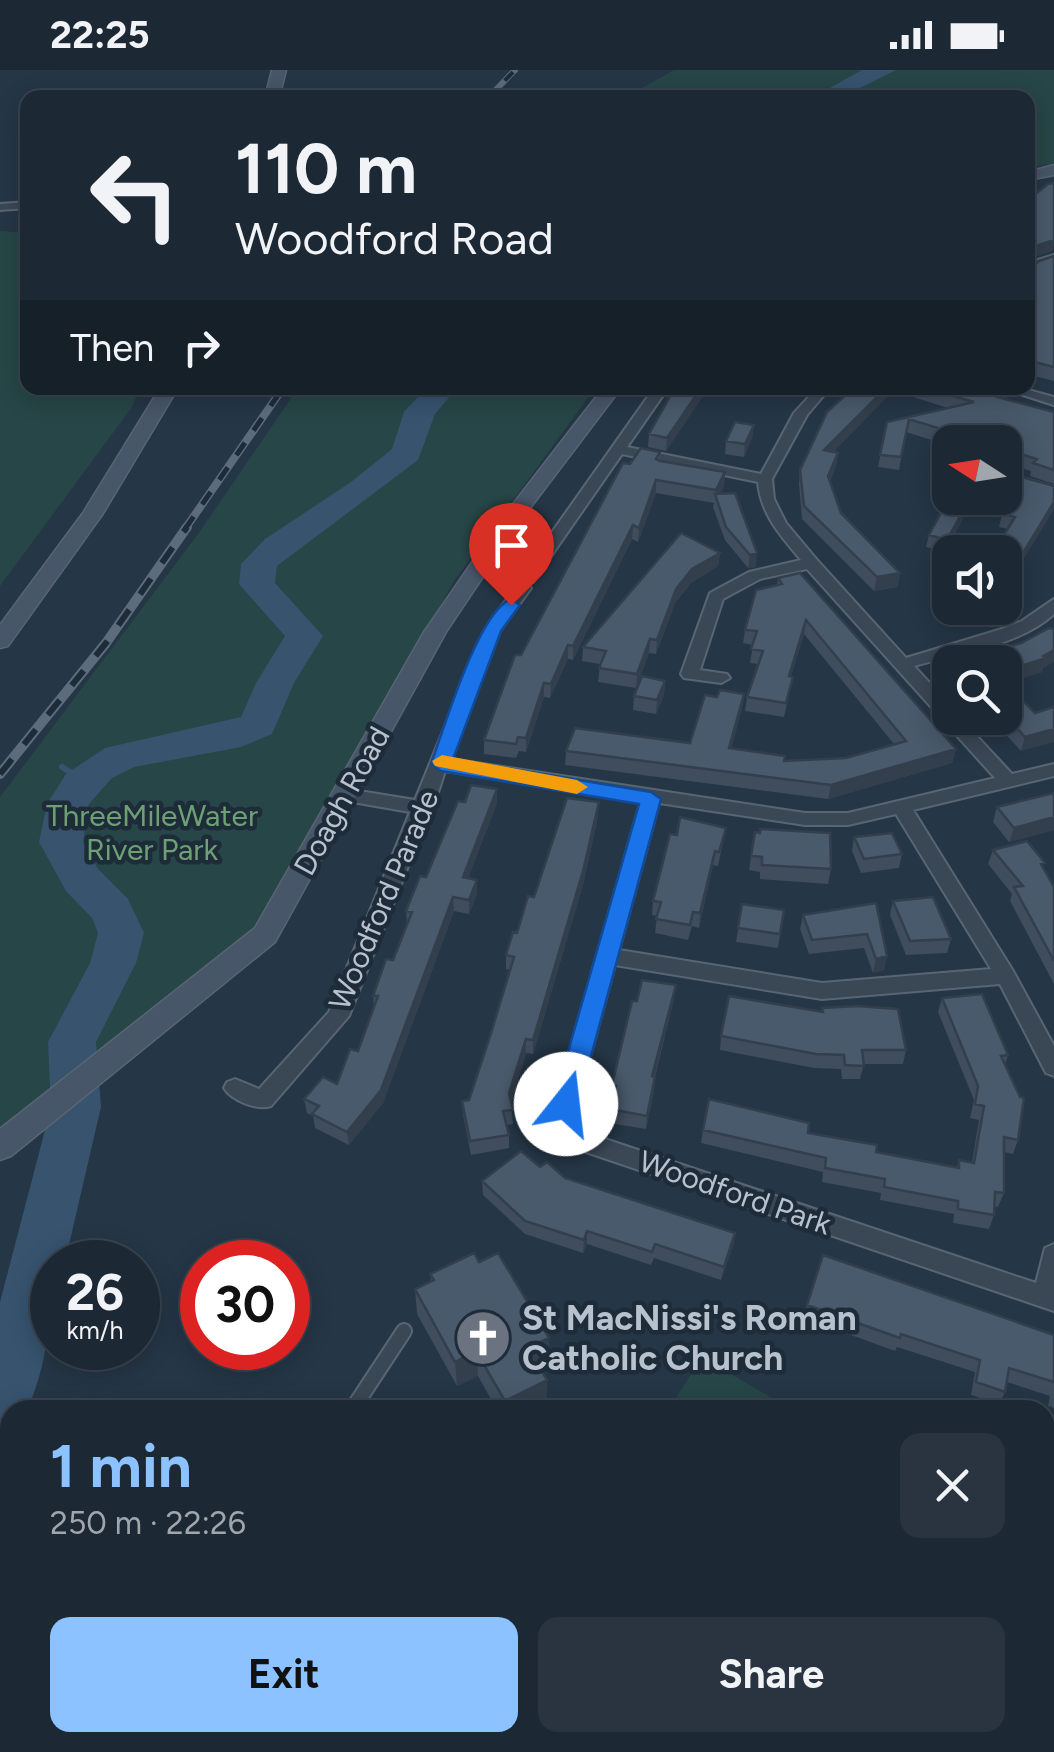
<!DOCTYPE html>
<meta charset="utf-8">
<style>
body{margin:0;font-family:Figtree,sans-serif;background:#293440;color:#f1f3f6;height:100vh;display:flex;flex-direction:column;font-size:38px;white-space:nowrap}
*{box-sizing:border-box;margin:0}
p{font-size:32px;color:#a0a6ac}
.icon{flex:none;width:55px;height:55px;fill:none;stroke:currentColor;stroke-width:2;stroke-linecap:round;stroke-linejoin:round}
.map{position:relative;flex:1;overflow:hidden}
.details{position:absolute;left:0px;top:1330px;width:1055px;height:352px;display:flex;flex-direction:column;background:#1c2834;border-radius:30px 30px 0 0;box-shadow:0 5px 25px #0003,0 0 0 2px #3a444f}
.details>*{flex:none}
.top-card{position:absolute;left:20px;top:20px;width:1015px;height:305px;border-radius:20px;box-shadow:0 5px 25px #0003,0 0 0 2px #3a444f;background:#1c2834;color:#f1f3f6;overflow:hidden}
.needle{width:65px;rotate:282deg}
.fabs{position:absolute;left:932px;top:355px;display:grid;gap:20px}
.fabs a{display:grid;place-items:center;width:90px;height:90px;border-radius:20px;background:#1c2834;box-shadow:0 5px 25px #0003,0 0 0 2px #3a444f;font-size:50px}
.speed{position:absolute;left:30px;top:1170px;display:flex;gap:20px;font-size:50px;font-weight:700;text-align:center}
.speed>*{display:grid;place-content:center;width:130px;height:130px;border-radius:50%;background:#1c2834;box-shadow:0 5px 25px #0003,0 0 0 2px #3a444f;line-height:1}
.speed small{font-size:25px;font-weight:400}
.speed .limit{border:15px solid #d22;background:#fff;color:#111}
.pin{position:absolute;display:grid;place-items:center;width:85px;height:85px;color:#fff;margin:-102px -42px;border-radius:50% 50% 50% 0;rotate:-45deg;box-shadow:0 0 10px #0007}
.pin .icon{rotate:45deg}
.me{position:absolute;width:110px;margin:-55px;rotate:16deg;stroke-linejoin:round;filter:drop-shadow(0 0 8px #0008)}
.turn{display:flex;align-items:center;gap:35px;height:210px;padding:0 50px;font-size:45px}
.turn .icon{width:130px;height:130px;stroke-width:2.5}
.turn b{display:block;font-size:70px;line-height:85px}
.then{display:flex;align-items:center;height:95px;padding:0 50px;background:#0003;gap:20px;font-size:38px}
.round{display:grid;place-items:center;flex:none;width:105px;height:105px;border-radius:20px;background:#293440}
.headline{display:flex;align-items:center;justify-content:space-between;height:170px;padding:0 50px}
h1{font-size:60px;font-weight:700;line-height:75px;color:#8cc2ff}
.cta{display:flex;gap:20px;margin-top:auto;padding:20px 50px}
.cta a{flex:1;height:115px;border-radius:20px;background:#8cc2ff;color:#111;font-size:40px;font-weight:700;line-height:115px;text-align:center}
.cta a+a{background:#293440;color:#f1f3f6}
.status{display:flex;justify-content:space-between;align-items:center;height:70px;padding:0 50px;background:#1c2834;direction:ltr}
.status svg{height:28px;fill:currentColor}
.map>svg:first-child{display:block}
</style>
<div class="status"><b>22:25</b><svg viewBox="0 0 49 12"><path d="M0 12V9h3v3zM5 12V6h3v6zM10 12V3h3v9zM15 12V0h3v12zM26 1h20v11H26zM47 4h2v5h-2z"/></svg></div>
<div class="map">
<svg width="1054" height="1682" viewBox="0 0 1054 1682">
<rect width="100%" height="100%" fill="#253646"/>
<path fill="#274647" d="M 674,0 L 1054,0 L 1054,93 L 1028,98 L 1028,28 L 626,27 Z
M 0,161 L 27,163 L 28,318 L 140,318 L 132,337 L 0,516 Z
M 298,318 L 595,318 L 454,511 L 263,858 L 0,1060 L 0,727 L 198,464 Z
M 702,1287 L 787,1337 L 786,1340 L 668,1340 Z"/>
<g fill="none" stroke-linecap="round" stroke-linejoin="round">
<path stroke="#37536e" stroke-width="6" d="M 62,697 L 83,710"/>
<path fill="#37536e" fill-rule="evenodd" d="M 862,0 L 896,0 L 840,28 L 812,28 Z
M 426,318 L 457,318 L 435,344 L 418,390 L 277,496 L 275,513 L 323,566 L 294,613 L 272,664 L 241,677 L 134,697 L 112,708 L 89,734 L 83,772 L 98,799 L 128,829 L 144,863 L 136,893 L 96,972 L 101,1037 L 65,1192 L 52,1192 C 52,1243 48,1294 27,1340 L 10,1340 L 10,1353 L 0,1357 L 0,1232 L 51,1037 L 48,972 L 90,893 L 98,863 L 92,848 L 66,821 L 39,772 L 47,734 L 66,704 L 105,678 L 241,647 L 256,613 L 285,566 L 239,514 L 241,494 L 265,469 L 351,412 L 392,379 L 404,342 Z"/>
<g stroke="#586572" stroke-width="18">
<path id="lane" d="M 352,1340 L 404,1261
M 624,1672 L 634,1682
M 721,1672 L 732,1682"/>
</g>
<g stroke="#586572" stroke-width="4">
<path id="street" d="M 28,132 L 28,138 L 0,140 L 0,134 Z
M 1054,185 L 1054,193 L 1028,201 L 1028,193 Z
M 654,318 L 668,318 L 627,377 L 761,404 L 794,343 L 817,318 L 830,318 L 807,345 L 772,409 L 774,429 L 786,453 L 817,490 L 906,588 L 1002,559 L 1022,551 L 1054,529 L 1054,544 C 1019,576 959,583 914,596 L 950,635 L 950,648 L 960,648 L 1012,704 L 1054,694 L 1054,706 L 913,740 L 1013,901 L 1054,976 L 1054,1006 L 1046,1003 L 1000,914 L 822,929 L 615,895 L 577,1034 L 596,1066 L 1036,1213 L 1045,1178 L 1054,1174 L 1054,1241 L 580,1080 L 555,1034 L 641,730 L 445,701 L 433,738 L 429,743 L 349,946 L 271,1036 C 257,1041 231,1030 224,1018 L 227,1012 L 235,1009 L 259,1019 L 329,942 L 410,742 L 347,731 L 338,725 L 347,719 L 415,730 L 484,561 L 517,515 L 529,515 L 531,518 L 500,561 L 450,689 L 805,743 L 848,743 L 995,708 L 807,499 L 760,509 L 723,529 L 700,600 L 727,604 L 730,608 L 721,613 L 684,608 L 681,604 L 710,523 L 749,502 L 801,490 C 781,466 761,445 758,412 L 622,384 L 533,512 L 521,512 L 519,509 ZM 659,733 L 805,755 L 848,755 L 896,744 L 991,899 L 822,913 L 619,880 Z
M 1001,318 L 1021,318 L 1054,327 L 1054,335 Z
M 1005,403 L 1054,417 L 1054,426 L 1005,412 Z"/>
</g>
<g stroke="#586572" stroke-width="3">
<path id="secondary" d="M 272,0 L 286,0 L 279,28 L 265,28 Z
M 1054,95 L 1054,105 L 1028,110 L 1028,102 Z
M 160,318 L 178,318 L 102,445 L 8,576 L 0,578 L 0,555 L 83,443 Z
M 603,318 L 621,318 L 521,450 L 446,562 L 275,872 L 11,1086 L 0,1090 L 0,1059 L 255,858 L 424,562 L 506,443 Z
M 0,1392 L 10,1396 L 10,1464 L 0,1459 Z
M 53,1672 L 95,1672 L 98,1682 L 56,1682 Z"/>
</g>
<use href="#lane" stroke="#3a4755" stroke-width="14"/>
<use href="#street" fill="#3a4755" fill-rule="evenodd"/>
<use href="#secondary" fill="#475668" fill-rule="evenodd"/>
<g stroke="#5c6c7c" stroke-width="6">
<path id="rail-far2" d="M 488,28 L 515,0"/>
</g>
<g stroke="#5c6c7c" stroke-width="8">
<path id="rail-far1" d="M 185,459 L 283,318"/>
</g>
<g stroke="#5c6c7c" stroke-width="10">
<path id="rail" d="M 0,704 L 106,573 L 187,457"/>
</g>
<use href="#rail-far2" stroke="#1e2c3a" stroke-width="4" stroke-dasharray="12" stroke-linecap="butt"/>
<use href="#rail-far1" stroke="#1e2c3a" stroke-width="5" stroke-dasharray="15" stroke-linecap="butt"/>
<use href="#rail" stroke="#1e2c3a" stroke-width="6" stroke-dasharray="19" stroke-linecap="butt"/>
</g>
<path fill="#3f4d5d" d="M 1054,186 L 1054,311 L 1031,305 Z
M 677,318 L 708,318 L 666,381 L 648,377 L 649,364 Z
M 908,318 L 1011,318 L 1010,325 L 1005,329 L 1054,342 L 1054,414 L 1030,406 L 1031,401 L 1005,393 L 1005,372 L 950,372 L 950,376 L 906,362 L 899,400 L 878,397 L 887,352 L 948,338 L 907,325 Z
M 754,355 L 752,368 L 744,387 L 725,384 L 726,371 Z
M 660,382 L 660,391 L 725,402 L 724,416 L 720,424 L 756,497 L 748,498 L 725,470 L 713,437 L 714,433 L 656,423 L 638,472 L 632,469 L 573,590 L 568,589 L 550,628 L 544,627 L 526,682 L 519,681 L 516,688 L 484,684 L 484,670 L 521,585 L 630,394 Z
M 834,382 L 838,383 L 836,396 L 830,411 L 841,443 L 898,517 L 874,521 L 802,449 L 799,414 L 800,400 Z
M 1054,416 L 1054,439 L 1016,501 L 1005,498 L 1005,482 L 993,482 L 1008,459 L 999,457 L 1002,444 Z
M 950,428 L 974,428 L 945,482 L 926,477 L 929,465 Z
M 720,483 L 718,496 L 691,513 L 675,533 L 656,584 L 649,583 L 636,618 L 598,612 L 600,594 L 582,591 L 583,577 Z
M 778,508 L 956,679 L 952,693 L 828,729 L 565,695 L 566,681 L 690,673 L 717,627 L 744,624 L 742,638 L 731,678 L 784,691 L 846,688 L 894,674 L 804,564 L 791,606 L 790,621 L 784,647 L 745,641 L 747,627 L 758,594 L 750,593 L 753,575 L 743,573 L 745,560 L 777,515 Z
M 1053,560 L 1042,602 L 1006,613 L 1035,643 L 1021,681 L 991,648 L 1005,648 L 1005,592 L 1021,573 Z
M 665,611 L 664,625 L 656,644 L 633,640 L 634,626 Z
M 497,719 L 497,733 L 468,808 L 477,824 L 469,844 L 454,841 L 383,1033 L 349,1075 L 315,1058 L 313,1046 L 307,1043 L 304,1029 L 337,1014 L 358,981 L 374,938 L 373,926 L 393,890 L 407,854 L 406,841 L 426,807 L 465,732 Z
M 1054,723 L 1054,760 L 1009,772 L 993,752 L 997,737 Z
M 598,747 L 583,815 L 533,984 L 526,983 L 511,1032 L 513,1054 L 506,1055 L 509,1065 L 509,1078 L 471,1085 L 463,1045 L 462,1031 L 469,1030 L 491,963 L 510,900 L 506,899 L 506,885 L 534,827 Z
M 726,758 L 718,796 L 713,795 L 699,858 L 692,856 L 688,870 L 655,863 L 657,846 L 652,845 L 653,831 L 677,765 Z
M 755,762 L 831,799 L 828,814 L 760,809 L 760,802 L 749,800 Z
M 854,767 L 902,784 L 899,798 L 861,803 L 852,781 Z
M 993,780 L 1043,797 L 1054,817 L 1054,914 L 1010,831 L 1012,824 L 988,794 Z
M 893,831 L 951,869 L 947,883 L 906,885 L 890,845 Z
M 876,833 L 887,886 L 884,900 L 873,903 L 864,878 L 809,884 L 800,859 L 803,845 Z
M 742,834 L 784,840 L 778,878 L 736,872 Z
M 942,928 L 1008,985 L 1005,994 L 1018,1070 L 1013,1084 L 1004,1082 L 1004,1123 L 998,1137 L 994,1136 L 994,1145 L 989,1159 L 953,1153 L 954,1144 L 880,1130 L 881,1123 L 822,1112 L 823,1102 L 701,1073 L 703,1060 L 808,1063 L 876,1082 L 957,1097 L 959,1090 L 972,1092 L 979,1050 L 970,1048 L 974,1030 L 938,942 Z
M 674,929 L 655,1007 L 654,1021 L 646,1059 L 609,1053 L 613,1029 L 611,1029 L 612,1015 L 637,931 Z
M 822,938 L 906,980 L 903,994 L 864,994 L 860,1009 L 842,1009 L 841,999 L 814,998 L 720,980 L 721,966 L 822,941 Z
M 540,1097 L 565,1108 L 735,1163 L 733,1176 L 721,1210 L 654,1188 L 651,1195 L 587,1174 L 583,1183 L 525,1164 L 483,1125 L 482,1111 Z
M 479,1192 L 549,1292 L 539,1297 L 547,1310 L 546,1334 L 535,1340 L 497,1340 L 478,1306 L 457,1316 L 417,1244 L 415,1219 L 431,1211 L 430,1204 Z
M 807,1235 L 1054,1265 L 1054,1338 L 1048,1336 L 1050,1326 L 1007,1312 L 1005,1322 L 999,1334 L 971,1325 L 975,1302 L 897,1277 L 895,1281 L 804,1248 Z
M 827,1672 L 843,1672 L 839,1681 Z"/>
<path fill="#333f4c" d="M 1054,170 L 1053,181 L 1028,189 L 1028,182 L 1030,178 Z
M 1034,292 L 1031,305 L 1028,308 L 1028,298 Z
M 701,318 L 708,318 L 666,381 L 667,368 Z
M 886,318 L 896,318 L 822,394 L 824,380 Z
M 1007,318 L 1011,318 L 1010,325 L 994,339 L 997,327 Z
M 754,355 L 752,368 L 744,387 L 745,374 Z
M 838,383 L 836,396 L 826,420 L 828,406 Z
M 725,402 L 724,416 L 717,430 L 716,420 Z
M 656,410 L 656,423 L 638,472 L 639,458 Z
M 970,428 L 974,428 L 945,482 L 947,470 Z
M 1054,432 L 1054,439 L 1016,501 L 1020,488 Z
M 633,455 L 632,469 L 573,590 L 573,576 Z
M 720,483 L 718,496 L 691,513 L 675,533 L 656,584 L 657,570 L 676,519 L 692,499 Z
M 757,483 L 756,497 L 748,498 L 750,485 Z
M 900,503 L 898,517 L 874,521 L 877,507 Z
M 806,550 L 804,564 L 787,620 L 789,606 Z
M 650,569 L 649,583 L 636,618 L 637,604 Z
M 568,575 L 568,589 L 550,628 L 551,614 Z
M 1054,580 L 1054,592 L 1043,598 L 1042,602 L 1005,614 L 1005,601 Z
M 665,611 L 664,625 L 656,644 L 657,630 Z
M 544,613 L 544,627 L 526,682 L 526,668 Z
M 744,624 L 742,638 L 728,692 L 729,678 Z
M 1054,659 L 1054,672 L 1021,681 L 1025,667 Z
M 956,679 L 952,693 L 828,729 L 831,715 Z
M 497,719 L 497,733 L 463,821 L 463,807 Z
M 599,732 L 598,747 L 583,815 L 533,984 L 533,970 Z
M 1054,747 L 1054,760 L 1009,772 L 1014,758 Z
M 715,781 L 713,795 L 699,858 L 700,843 Z
M 477,810 L 477,824 L 469,844 L 469,830 Z
M 453,827 L 454,841 L 383,1033 L 349,1075 L 347,1062 Z
M 887,886 L 884,900 L 873,903 L 876,889 Z
M 676,915 L 674,929 L 651,1020 L 652,1006 Z
M 526,969 L 526,983 L 509,1037 L 509,1023 Z
M 655,1007 L 654,1021 L 646,1059 L 647,1046 Z
M 587,1161 L 587,1174 L 583,1183 L 584,1170 Z
M 735,1163 L 733,1176 L 721,1210 L 724,1197 Z
M 549,1268 L 549,1292 L 528,1303 L 528,1278 Z
M 476,1281 L 478,1306 L 457,1316 L 455,1292 Z
M 547,1310 L 546,1334 L 535,1340 L 505,1340 L 505,1331 Z"/>
<path fill="#495a6c" stroke="#333f4c" stroke-width="2.5" d="M 1054,113 L 1054,170 L 1030,178 L 1028,182 L 1028,130 L 1048,114 Z
M 1054,186 L 1054,297 L 1034,292 L 1028,298 L 1028,200 L 1039,191 Z
M 677,318 L 701,318 L 667,368 L 649,364 L 673,321 Z
M 853,318 L 886,318 L 824,380 L 838,383 L 828,406 L 841,443 L 900,503 L 877,507 L 804,436 L 800,400 L 827,342 Z
M 924,318 L 1007,318 L 997,327 L 1054,342 L 1054,400 L 1033,393 L 1037,389 L 1005,379 L 1005,372 L 983,372 L 909,349 L 901,387 L 880,385 L 887,352 L 974,332 Z
M 735,352 L 754,355 L 745,374 L 726,371 Z
M 641,378 L 660,382 L 656,389 L 660,391 L 725,402 L 716,420 L 656,410 L 639,458 L 633,455 L 573,576 L 568,575 L 551,614 L 544,613 L 526,668 L 518,667 L 516,674 L 484,670 L 515,585 L 521,585 L 623,393 L 630,394 Z
M 1022,407 L 1054,416 L 1054,432 L 1020,488 L 994,481 L 1015,447 L 1002,444 Z
M 735,423 L 757,483 L 750,485 L 726,457 L 715,424 Z
M 950,426 L 970,428 L 947,470 L 929,465 Z
M 681,463 L 720,483 L 692,499 L 676,519 L 657,570 L 650,569 L 637,604 L 599,598 L 606,581 L 583,577 Z
M 800,503 L 956,679 L 831,715 L 566,681 L 575,658 L 690,673 L 705,625 L 717,627 L 720,620 L 744,624 L 729,678 L 785,686 L 784,691 L 846,688 L 906,671 L 806,550 L 789,606 L 793,607 L 786,633 L 747,627 L 763,581 L 751,579 L 757,561 L 745,560 L 756,520 L 782,514 L 778,508 Z
M 1049,558 L 1054,559 L 1054,580 L 1043,586 L 1046,588 L 1005,601 L 1005,592 L 957,592 L 1021,573 Z
M 642,606 L 665,611 L 657,630 L 634,626 Z
M 1005,612 L 1035,643 L 1054,637 L 1054,659 L 1025,667 L 1005,645 Z
M 471,715 L 497,719 L 463,807 L 477,810 L 469,830 L 453,827 L 381,1020 L 347,1062 L 312,1044 L 319,1036 L 304,1029 L 323,1007 L 337,1014 L 350,979 L 358,981 L 378,926 L 373,926 L 386,889 L 393,890 L 412,842 L 406,841 L 420,806 L 426,807 L 458,731 L 465,732 Z
M 1054,723 L 1054,747 L 1014,758 L 997,737 Z
M 567,728 L 599,732 L 583,801 L 533,970 L 526,969 L 509,1023 L 513,1040 L 503,1041 L 509,1065 L 470,1071 L 462,1031 L 469,1030 L 491,963 L 514,887 L 506,885 L 513,862 L 517,863 L 528,826 L 534,827 Z
M 680,747 L 726,758 L 719,782 L 715,781 L 700,843 L 693,842 L 690,855 L 656,849 L 661,832 L 653,831 L 670,764 L 677,765 Z
M 760,759 L 830,763 L 831,799 L 762,795 L 762,787 L 751,786 L 755,762 L 760,763 Z
M 892,763 L 902,784 L 864,789 L 854,767 Z
M 1027,771 L 1045,793 L 1041,794 L 1054,817 L 1054,891 L 1014,817 L 1023,816 L 993,780 Z
M 933,827 L 951,869 L 910,871 L 893,831 Z
M 876,833 L 887,886 L 876,889 L 867,864 L 812,870 L 803,845 Z
M 742,834 L 784,840 L 780,864 L 738,858 Z
M 642,910 L 676,915 L 652,1006 L 655,1007 L 647,1046 L 610,1039 L 616,1016 L 612,1015 L 632,931 L 637,931 Z
M 982,924 L 1008,985 L 1001,986 L 1020,1027 L 1024,1028 L 1018,1070 L 1004,1067 L 1004,1123 L 995,1122 L 994,1145 L 958,1139 L 958,1131 L 884,1117 L 885,1109 L 825,1098 L 826,1088 L 703,1060 L 709,1029 L 809,1053 L 808,1063 L 877,1075 L 876,1082 L 959,1098 L 959,1090 L 974,1093 L 984,1036 L 975,1034 L 978,1016 L 942,928 Z
M 729,926 L 823,942 L 822,938 L 857,936 L 898,939 L 906,980 L 862,980 L 864,996 L 845,995 L 844,985 L 816,984 L 721,966 Z
M 521,1081 L 540,1097 L 547,1092 L 565,1108 L 735,1163 L 724,1197 L 655,1174 L 652,1182 L 587,1161 L 584,1170 L 525,1151 L 482,1111 Z
M 474,1183 L 479,1192 L 498,1183 L 549,1268 L 528,1278 L 547,1310 L 505,1331 L 476,1281 L 455,1292 L 415,1219 L 434,1210 L 430,1204 Z
M 823,1185 L 1054,1265 L 1054,1312 L 1009,1298 L 1005,1322 L 976,1312 L 980,1290 L 901,1264 L 900,1268 L 807,1235 Z
M 156,1672 L 220,1672 L 223,1682 L 159,1682 Z"/>
<path fill="#1a73e8" stroke="#114b97" stroke-width="2.5" d="M 511,529 L 520,535 L 501,561 L 453,689 L 651,722 L 661,729 L 578,1034 L 575,1041 L 557,1041 L 553,1034 L 639,734 L 441,701 L 431,694 C 444,659 478,542 511,529 Z"/>
<path fill="#f59e0b" d="M 442,685 L 577,710 L 588,717 L 577,724 L 435,696 L 432,691 Z"/>
<defs>
<g id="church-disc" transform="scale(2.875)"><circle r="9.5" fill="#6b7280" stroke="#1e2c3a"/><path d="M-1.2-6h2.4v3.5h3.3v2.4h-3.3V6h-2.4V-.1h-3.3v-2.4h3.3Z" fill="#fff"/></g>
</defs>
<g fill-rule="evenodd">
<use href="#church-disc" x="483" y="1268"/>
</g>
<g text-anchor="middle" stroke-width="9" stroke-linejoin="round" paint-order="stroke">
<g font-size="30" fill="#b8c2ce" stroke="#1e2c3a">
<text transform="translate(342 731) rotate(-61)" y="10">Doagh Road</text>
<text transform="translate(384 830) rotate(-67)" y="10">Woodford Parade</text>
<text transform="translate(735 1123) rotate(19)" y="10">Woodford Park</text>
</g>
<g font-size="30" fill="#6da174" stroke="#1e2c3a">
<text x="152" y="756">ThreeMileWater<tspan x="152" dy="34">River Park</tspan></text>
</g>
<g font-size="35" font-weight="bold" fill="#b8c2ce" stroke="#1e2c3a" text-anchor="start">
<text x="522" y="1260">St MacNissi's Roman<tspan x="522" dy="40">Catholic Church</tspan></text>
</g>
</g>
</svg>
<div class="fabs">
<a><svg class="needle" viewBox="-14 -14 28 28"><path d="M0-13l5 13h-10z" fill="#e53935"/><path d="M0 13l5-13h-10z" fill="#a0a6ac"/></svg></a>
<a><svg class="icon" aria-label="sound" viewBox="0 0 24 24"><path d="M4 9h4l5-4v14l-5-4H4zM17 9q2 3 0 6"/></svg></a>
<a><svg class="icon" aria-label="search" viewBox="0 0 24 24"><circle cx="10" cy="10" r="6"/><path d="M15 15l6 6"/></svg></a>
</div>
<div class="speed"><div>26<small>km/h</small></div><div class="limit">30</div></div>
<div class="pin" style="left:511px;top:535px;background:#d93025"><svg class="icon" aria-label="arrive" viewBox="0 0 24 24"><path d="M6 21V4h12l-3 4 3 4H6"/></svg></div>
<svg class="me" style="left:566px;top:1034px" viewBox="-20 -20 40 40"><circle r="19" fill="#fff"/><path d="M0-13L10 11 0 6-10 11z" fill="#1a73e8"/></svg>
<div class="top-card">
<div class="turn"><svg class="icon" aria-label="left" viewBox="0 0 24 24"><path d="M17 20v-9H6M10 6l-5 5 5 5"/></svg><div><b>110 m</b>Woodford Road</div></div>
<div class="then">Then<svg class="icon" aria-label="right" viewBox="0 0 24 24"><path d="M7 20v-9h11M14 6l5 5-5 5"/></svg></div>
</div>
<section class="details">
<div class="headline"><div><h1>1 min</h1><p>250 m · 22:26</p></div><a class="round"><svg class="icon" aria-label="close" viewBox="0 0 24 24"><path d="M6 6l12 12M18 6L6 18"/></svg></a></div>
<div class="cta"><a>Exit</a><a>Share</a></div>
</section>
</div>
